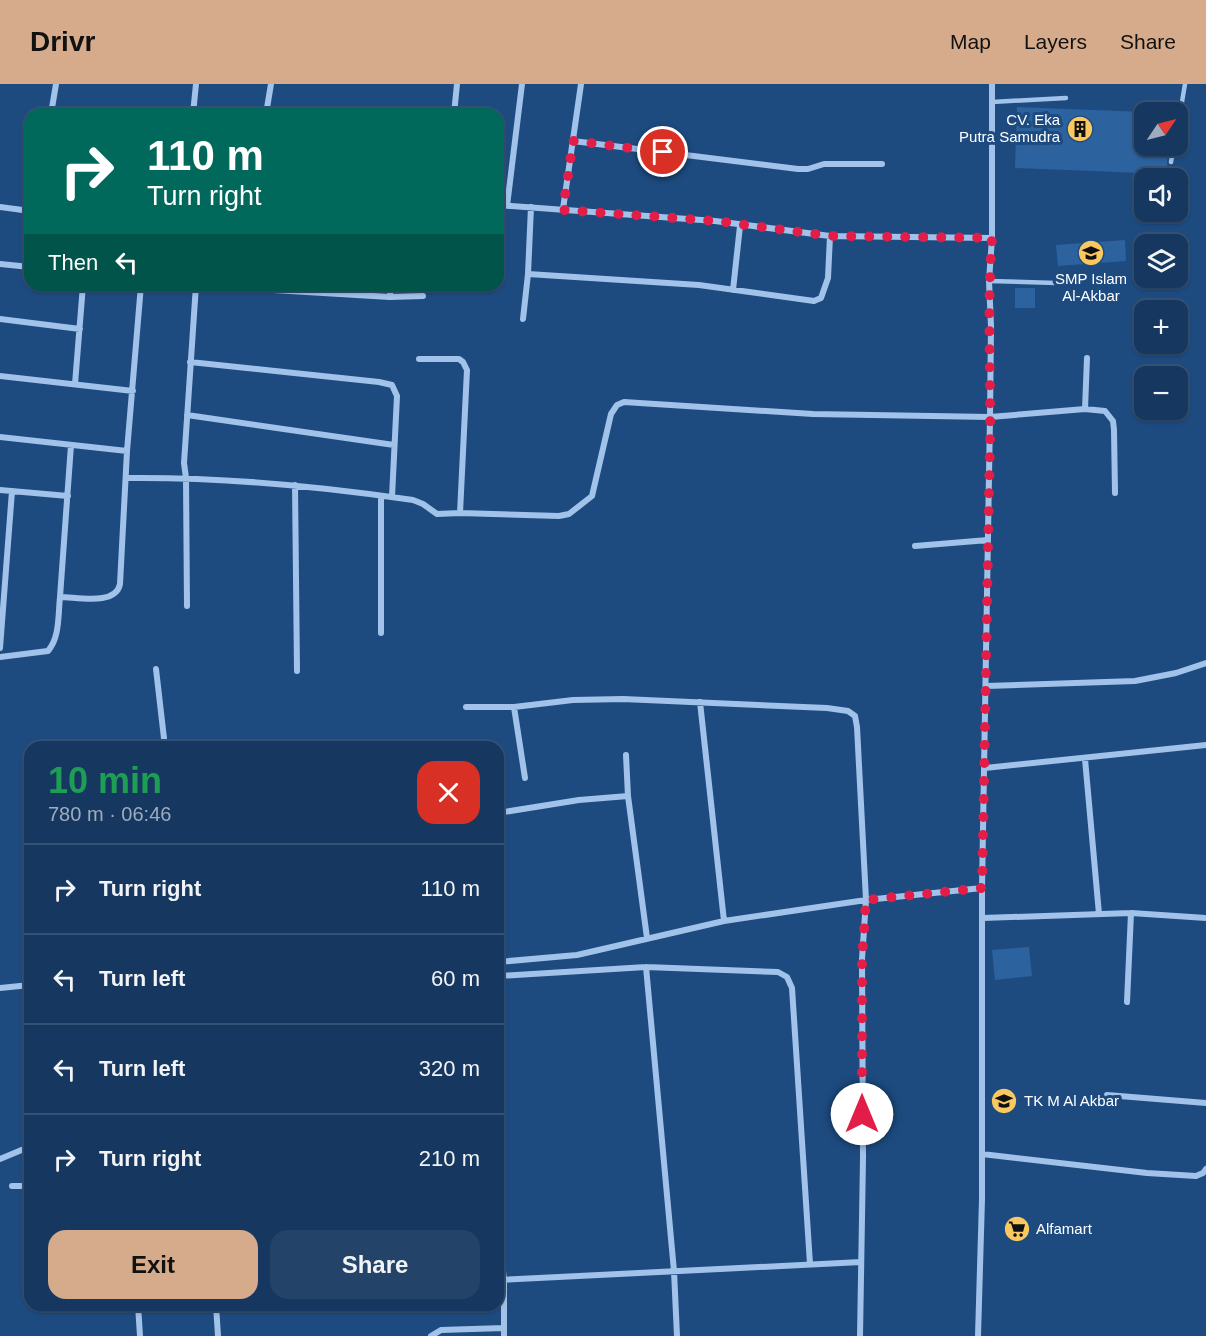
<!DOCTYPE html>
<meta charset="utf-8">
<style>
body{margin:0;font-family:Arial,sans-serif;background:#234369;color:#f1f3f6;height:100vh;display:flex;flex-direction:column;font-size:22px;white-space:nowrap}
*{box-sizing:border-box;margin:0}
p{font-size:20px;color:#9eacbd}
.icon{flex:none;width:33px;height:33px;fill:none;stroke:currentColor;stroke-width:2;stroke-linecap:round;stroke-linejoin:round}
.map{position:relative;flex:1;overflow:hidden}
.sheet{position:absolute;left:24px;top:657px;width:480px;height:570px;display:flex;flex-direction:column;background:#163860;border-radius:18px;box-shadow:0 2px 4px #0004,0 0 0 2px #355275}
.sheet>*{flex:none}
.top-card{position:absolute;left:24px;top:24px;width:480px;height:183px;border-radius:18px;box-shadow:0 2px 4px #0004,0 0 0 2px #355275;background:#00695c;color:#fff;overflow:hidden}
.needle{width:39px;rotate:55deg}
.tools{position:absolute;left:1134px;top:18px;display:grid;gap:12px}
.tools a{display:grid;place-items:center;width:54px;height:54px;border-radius:12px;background:#163860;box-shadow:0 2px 4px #0004,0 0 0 2px #355275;font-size:30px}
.pin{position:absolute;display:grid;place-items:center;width:51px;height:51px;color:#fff;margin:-26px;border:3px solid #fff;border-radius:50%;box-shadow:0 2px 6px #0007}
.me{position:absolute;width:66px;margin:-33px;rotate:0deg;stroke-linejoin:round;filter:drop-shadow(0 0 4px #0008)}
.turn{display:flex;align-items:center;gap:21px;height:126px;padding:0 24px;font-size:27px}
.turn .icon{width:78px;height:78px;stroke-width:2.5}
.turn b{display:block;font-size:42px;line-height:51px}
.then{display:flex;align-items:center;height:57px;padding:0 24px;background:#0003;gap:12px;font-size:22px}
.round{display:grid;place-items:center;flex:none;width:63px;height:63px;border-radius:18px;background:#234369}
.overview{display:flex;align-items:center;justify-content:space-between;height:102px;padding:0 24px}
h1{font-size:36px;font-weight:700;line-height:45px;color:#1e9e55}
.button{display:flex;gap:12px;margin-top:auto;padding:12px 24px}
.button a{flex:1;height:69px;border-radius:18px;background:#d6ab8b;color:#111;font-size:24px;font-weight:700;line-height:69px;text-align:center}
.button a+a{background:#234369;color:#f1f3f6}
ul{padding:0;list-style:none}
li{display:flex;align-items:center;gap:18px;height:90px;padding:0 24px;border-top:2px solid #355275}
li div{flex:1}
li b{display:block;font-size:22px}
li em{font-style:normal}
header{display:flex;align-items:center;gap:36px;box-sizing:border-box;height:84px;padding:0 30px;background:#d6ab8b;color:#111}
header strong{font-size:28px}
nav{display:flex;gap:33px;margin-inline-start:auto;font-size:21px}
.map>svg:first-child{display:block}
</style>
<header>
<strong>Drivr</strong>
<nav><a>Map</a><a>Layers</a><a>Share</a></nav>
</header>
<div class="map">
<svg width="1206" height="1252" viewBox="0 0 1206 1252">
<rect width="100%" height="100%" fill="#1d4b80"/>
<path fill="#2c629e" d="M 1017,23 L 1144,28 L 1144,62 L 1169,62 L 1167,78 L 1168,90 L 1015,84 Z
M 1125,156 L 1126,177 L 1058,182 L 1056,161 Z
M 1015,204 L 1035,204 L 1035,224 L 1015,224 Z
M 1029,863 L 1032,892 L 995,896 L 992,866 Z
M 997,1011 L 1012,1012 L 1011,1023 L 996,1022 Z
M 1011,1139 L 1023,1139 L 1023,1152 L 1011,1152 Z"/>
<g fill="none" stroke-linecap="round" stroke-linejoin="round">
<path stroke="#a1c3e9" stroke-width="4.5" d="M 992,18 L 1066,14
M 1178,42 L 1185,0
M 1171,78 L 1174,62
M 989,197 L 1056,199"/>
<path stroke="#a1c3e9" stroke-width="6" d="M 356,26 L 425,30
M 51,30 L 56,0
M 193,30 L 196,0
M 266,30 L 271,0
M 454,30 L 457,0
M 573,57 L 798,85 L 808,85 L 824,80 L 882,80
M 498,121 L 715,137 L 830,152 L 992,154
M 507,122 L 522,0
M 0,123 L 30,127
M 531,123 L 528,190 L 699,201 L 814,217 L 821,214 L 828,194 L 830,152
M 563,125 L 581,0
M 0,180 L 30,183
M 391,201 L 390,213 L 423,212
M 256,205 L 390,213
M 733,206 L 740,142
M 0,235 L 80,245
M 523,235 L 528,190
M 419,275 L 459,275 L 463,278 L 467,286 L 460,429
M 190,278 L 379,298 L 392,301 L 397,312 L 392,413
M 0,292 L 133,307
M 75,300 L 83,201
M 1085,325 L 1105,327 L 1113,337 L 1114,346 L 1115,409
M 187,331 L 394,361
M 0,353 L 127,367
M 71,361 L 60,513 C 77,513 116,522 120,500 L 127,367 L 141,201
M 126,394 C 222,393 318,402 413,416 L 423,420 L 437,430 L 460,429 L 559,432 L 569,430 L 592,412 L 611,330 L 617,321 L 624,318 L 813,330 L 990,333 L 1085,325 L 1087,274
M 295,401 L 297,587
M 0,406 L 68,412
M 381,413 L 381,549
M 915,462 L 988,456
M 187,522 L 186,394 L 184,379 L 196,201
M 0,564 L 12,407
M 0,573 L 48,567 C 60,553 58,531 60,513
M 156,585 L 165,663
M 986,602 L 1135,597 L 1176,589 L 1206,579
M 700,618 L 724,837
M 466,623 L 514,623 L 573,616 L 623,615 L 827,624 L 848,627 L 855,632 L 857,643 L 866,816 L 724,837 L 577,871 L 498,878
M 514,623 L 525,694
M 626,671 L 628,712 L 647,854
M 1085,675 L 1099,830
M 985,684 L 1206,661
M 498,729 L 579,716 L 628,712
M 983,834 L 1131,829 L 1206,834
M 646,883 L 674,1187 L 677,1252
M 498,892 L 646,883 L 778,888 L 787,893 L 792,904 L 810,1180
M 0,904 L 30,901
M 1127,918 L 1131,829
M 1107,1011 L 1206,1019
M 982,1070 L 1147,1089 L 1196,1092 L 1203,1089 L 1206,1085
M 0,1075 L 24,1065 L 30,1060
M 12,1102 L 30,1102
M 498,1127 L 498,1149
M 499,1149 L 504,1196 L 504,1252
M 498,1196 L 861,1178
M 138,1221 L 140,1252
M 216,1221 L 218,1252
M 431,1252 L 441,1246 L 504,1244
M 860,1252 L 863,1074 L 862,875 L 866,816 L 982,804
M 978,1252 L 982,1115 L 982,804 L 990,333 L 991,242 L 989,197 L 992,154 L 992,0"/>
</g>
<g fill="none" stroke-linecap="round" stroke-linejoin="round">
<path stroke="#e11d48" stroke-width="10" stroke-dasharray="0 18" d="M 663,68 L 573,57 L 563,126 L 716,137 L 830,152 L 992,154 C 987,221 991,290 990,358 C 987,507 985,655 982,804 L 866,816 L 862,875 L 862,1030"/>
</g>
<defs>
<g id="building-disc" transform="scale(1.35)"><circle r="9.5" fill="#f9c95f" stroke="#1d4b80"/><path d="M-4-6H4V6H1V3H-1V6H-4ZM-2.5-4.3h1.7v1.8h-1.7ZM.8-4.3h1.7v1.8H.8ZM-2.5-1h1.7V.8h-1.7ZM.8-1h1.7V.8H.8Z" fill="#111"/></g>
<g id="school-disc" transform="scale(1.35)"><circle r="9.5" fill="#f9c95f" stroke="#1d4b80"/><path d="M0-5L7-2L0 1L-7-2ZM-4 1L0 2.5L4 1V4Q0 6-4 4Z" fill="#111"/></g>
<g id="supermarket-disc" transform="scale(1.35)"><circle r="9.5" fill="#f9c95f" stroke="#1d4b80"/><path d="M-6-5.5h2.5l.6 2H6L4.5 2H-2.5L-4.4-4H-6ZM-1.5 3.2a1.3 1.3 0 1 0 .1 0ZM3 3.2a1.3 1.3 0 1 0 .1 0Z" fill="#111"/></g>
</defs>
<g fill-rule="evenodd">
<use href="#building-disc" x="1080" y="45"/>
<use href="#school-disc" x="1091" y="169"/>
<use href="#school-disc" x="1004" y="1017"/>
<use href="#supermarket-disc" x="1017" y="1145"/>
</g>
<g text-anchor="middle" stroke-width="6" stroke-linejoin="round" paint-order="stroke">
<g font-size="15" fill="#fff" stroke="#1d4b80" text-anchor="start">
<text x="1060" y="41" text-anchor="end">CV. Eka<tspan x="1060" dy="17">Putra Samudra</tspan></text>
<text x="1091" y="200" text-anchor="middle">SMP Islam<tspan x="1091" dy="17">Al-Akbar</tspan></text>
<text x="1024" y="1022">TK M Al Akbar</text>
<text x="1036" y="1150">Alfamart</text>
</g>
</g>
</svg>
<div class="tools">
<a><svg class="needle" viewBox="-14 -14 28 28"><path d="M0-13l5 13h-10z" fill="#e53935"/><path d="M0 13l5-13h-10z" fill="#9eacbd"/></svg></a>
<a><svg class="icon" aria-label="sound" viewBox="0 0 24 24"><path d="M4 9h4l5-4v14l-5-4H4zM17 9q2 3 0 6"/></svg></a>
<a><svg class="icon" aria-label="layers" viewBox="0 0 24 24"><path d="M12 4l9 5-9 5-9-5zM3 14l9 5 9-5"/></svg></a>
<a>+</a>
<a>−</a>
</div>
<div class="pin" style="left:663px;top:68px;background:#d93025"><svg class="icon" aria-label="arrive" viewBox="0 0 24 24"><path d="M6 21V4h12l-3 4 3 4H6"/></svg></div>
<svg class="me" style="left:862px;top:1030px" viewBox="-20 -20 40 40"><circle r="19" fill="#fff"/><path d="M0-13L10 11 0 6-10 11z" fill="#e11d48"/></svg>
<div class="top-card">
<div class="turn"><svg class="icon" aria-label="right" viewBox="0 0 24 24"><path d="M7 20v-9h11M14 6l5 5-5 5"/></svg><div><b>110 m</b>Turn right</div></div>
<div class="then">Then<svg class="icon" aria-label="left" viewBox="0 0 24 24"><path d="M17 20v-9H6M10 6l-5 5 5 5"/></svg></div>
</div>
<section class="sheet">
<div class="overview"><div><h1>10 min</h1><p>780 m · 06:46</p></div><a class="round" style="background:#d93025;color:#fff"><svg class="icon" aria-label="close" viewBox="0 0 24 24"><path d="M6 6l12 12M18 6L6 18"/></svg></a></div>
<ul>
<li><svg class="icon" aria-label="right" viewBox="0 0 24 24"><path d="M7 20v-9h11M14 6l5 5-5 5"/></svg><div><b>Turn right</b></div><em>110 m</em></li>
<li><svg class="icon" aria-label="left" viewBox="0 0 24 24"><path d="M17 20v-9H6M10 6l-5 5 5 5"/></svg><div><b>Turn left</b></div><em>60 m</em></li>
<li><svg class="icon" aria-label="left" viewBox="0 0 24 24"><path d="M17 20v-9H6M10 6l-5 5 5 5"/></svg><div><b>Turn left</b></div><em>320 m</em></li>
<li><svg class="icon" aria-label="right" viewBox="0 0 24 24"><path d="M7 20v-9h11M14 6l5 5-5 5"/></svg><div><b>Turn right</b></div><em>210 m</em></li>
</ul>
<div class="button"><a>Exit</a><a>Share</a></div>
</section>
</div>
